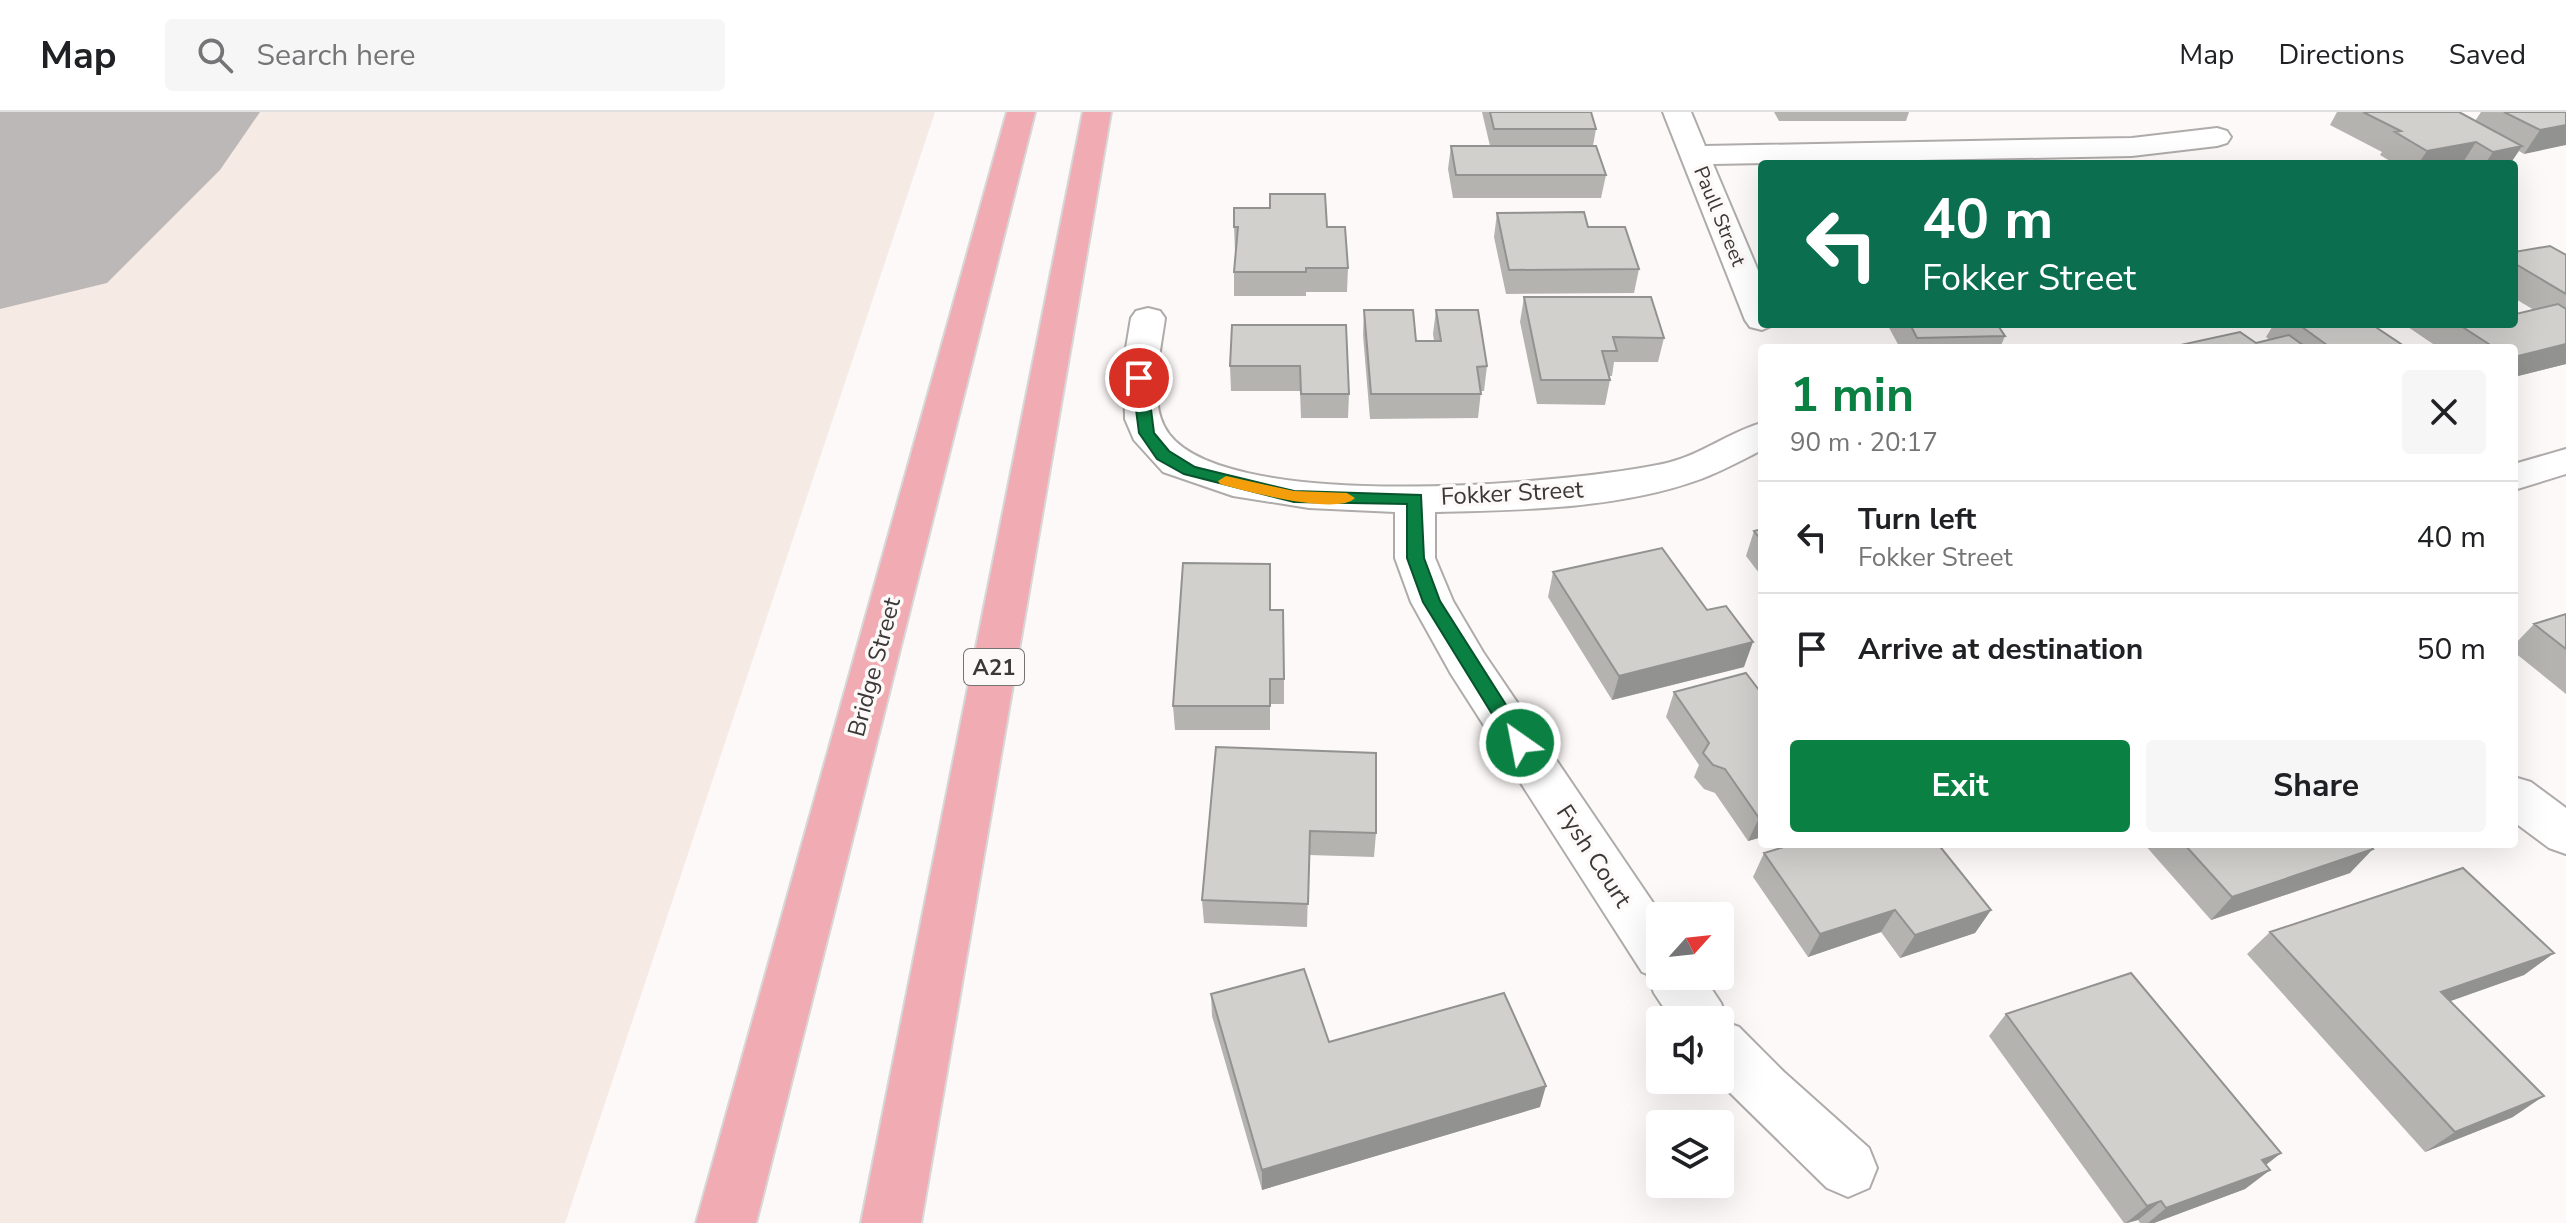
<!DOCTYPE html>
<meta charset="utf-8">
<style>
body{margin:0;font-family:"Nunito Sans",sans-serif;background:#f6f6f6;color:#202124;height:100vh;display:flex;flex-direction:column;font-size:30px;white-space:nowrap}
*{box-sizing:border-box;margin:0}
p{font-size:26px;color:#757577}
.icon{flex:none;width:44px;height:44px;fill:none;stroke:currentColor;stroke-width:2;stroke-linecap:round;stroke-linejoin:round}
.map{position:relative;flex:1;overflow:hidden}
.side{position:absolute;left:1758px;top:232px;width:760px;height:504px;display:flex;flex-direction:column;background:#fff;border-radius:8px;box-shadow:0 8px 32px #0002}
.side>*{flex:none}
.hud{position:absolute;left:1758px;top:48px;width:760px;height:168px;border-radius:8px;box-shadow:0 8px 32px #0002;background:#0b6e4f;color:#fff;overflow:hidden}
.needle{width:52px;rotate:63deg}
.controls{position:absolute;left:1646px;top:790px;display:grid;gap:16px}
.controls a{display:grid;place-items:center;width:88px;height:88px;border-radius:8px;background:#fff;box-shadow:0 8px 32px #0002;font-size:40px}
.pin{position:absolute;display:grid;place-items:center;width:68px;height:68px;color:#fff;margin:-34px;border:4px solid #fff;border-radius:50%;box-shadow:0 2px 8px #0007}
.me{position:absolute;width:88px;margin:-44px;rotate:327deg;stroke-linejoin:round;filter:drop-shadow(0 0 6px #0008)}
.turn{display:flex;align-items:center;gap:28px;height:168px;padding:0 32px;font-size:36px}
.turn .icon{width:104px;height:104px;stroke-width:2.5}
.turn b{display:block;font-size:56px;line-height:68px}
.round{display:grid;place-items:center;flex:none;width:84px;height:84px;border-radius:8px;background:#f6f6f6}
.headline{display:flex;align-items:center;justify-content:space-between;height:136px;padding:0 32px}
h1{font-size:48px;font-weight:700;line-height:60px;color:#0b8043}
.action{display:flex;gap:16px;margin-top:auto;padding:16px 32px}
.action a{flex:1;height:92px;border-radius:8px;background:#0b8043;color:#fff;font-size:32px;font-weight:700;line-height:92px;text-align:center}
.action a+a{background:#f6f6f6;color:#202124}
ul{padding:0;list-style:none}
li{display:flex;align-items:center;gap:24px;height:112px;padding:0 32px;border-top:2px solid #e0e0e0}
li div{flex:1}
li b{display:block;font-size:30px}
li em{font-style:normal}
header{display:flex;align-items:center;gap:48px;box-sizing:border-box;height:112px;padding:0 40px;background:#fff;border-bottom:2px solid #e0e0e0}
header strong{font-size:38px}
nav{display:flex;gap:44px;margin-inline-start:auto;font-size:28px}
.search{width:560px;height:72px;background:#f6f6f6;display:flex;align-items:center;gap:20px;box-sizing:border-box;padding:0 28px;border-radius:8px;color:#757577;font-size:30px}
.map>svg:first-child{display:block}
</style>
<header>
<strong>Map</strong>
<div class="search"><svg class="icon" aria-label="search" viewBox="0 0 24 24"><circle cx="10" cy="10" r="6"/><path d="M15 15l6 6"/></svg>Search here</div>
<nav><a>Map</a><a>Directions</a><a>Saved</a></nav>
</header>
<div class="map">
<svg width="2566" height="1111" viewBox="0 0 2566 1111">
<rect width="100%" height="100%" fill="#fdf9f8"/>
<path fill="#f5eae4" d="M 0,0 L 935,0 L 565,1111 L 0,1111 Z"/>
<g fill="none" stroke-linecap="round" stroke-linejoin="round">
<path fill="#bbb8b7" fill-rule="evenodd" d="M 0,0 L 260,0 L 220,58 L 107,171 L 0,197 Z"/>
<g stroke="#afabaa" stroke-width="4">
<path id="minor" d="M 1663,0 L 1691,0 L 1705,34 L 2132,26 L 2217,16 L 2227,19 L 2231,25 L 2227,31 L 2217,34 L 2132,44 L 1713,52 L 1762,168 L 1762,212 L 1776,212 L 1762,218 L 1750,215 L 1745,208 Z
M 1148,196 L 1160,199 L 1165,206 C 1161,237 1149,284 1164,314 C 1209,406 1579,371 1667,351 C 1701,343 1729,320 1762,311 L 1762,338 C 1742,348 1722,359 1701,367 C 1619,397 1522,398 1435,400 L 1435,446 L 1453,489 L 1483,540 L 1662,804 L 1660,864 L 1703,864 L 1721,891 L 1728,911 L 1739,915 L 1784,960 L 1869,1036 L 1877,1056 L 1869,1076 L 1848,1085 L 1827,1076 L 1717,968 L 1720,968 L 1720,908 L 1672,908 L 1654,881 L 1647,862 L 1642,860 L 1451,562 L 1411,490 L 1395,446 L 1395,400 L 1309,396 L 1233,384 L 1163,360 L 1134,328 L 1125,307 L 1124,248 L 1131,206 L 1136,199 Z
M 2566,337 L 2566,362 L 2514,378 L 2514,352 Z
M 2514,665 L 2531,670 L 2566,696 L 2566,742 L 2549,736 L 2514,710 Z"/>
</g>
<g stroke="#d8d7d7" stroke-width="4">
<path id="highway" d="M 1007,0 L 1035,0 L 756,1111 L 696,1111 Z
M 1083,0 L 1111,0 L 921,1111 L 861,1111 Z"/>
</g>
<use href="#minor" fill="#fff" fill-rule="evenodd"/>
<use href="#highway" fill="#f1abb2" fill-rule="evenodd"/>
</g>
<path fill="#b4b3b0" d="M 1482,0 L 1591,0 L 1596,17 L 1593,34 L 1606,63 L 1601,86 L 1453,86 L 1448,57 L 1451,34 L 1490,34 Z
M 1774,0 L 1909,0 L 1906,9 L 1779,9 Z
M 2337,0 L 2459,0 L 2475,9 L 2481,0 L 2566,0 L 2524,42 L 2519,39 L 2510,52 L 2395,52 L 2380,43 L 2382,40 L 2330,13 Z
M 1270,82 L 1327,115 L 1348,156 L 1347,180 L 1306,180 L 1306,184 L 1234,184 L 1234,160 L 1236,139 L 1235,139 L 1234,115 L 1270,96 Z
M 1497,101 L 1588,115 L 1639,157 L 1634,181 L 1506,182 L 1494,125 Z
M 2514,140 L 2566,143 L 2566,252 L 2514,265 L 2514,236 L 2439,236 L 2405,213 L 2406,212 L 2514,212 L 2516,202 L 2534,198 L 2514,186 Z
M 1524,185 L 1664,226 L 1658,250 L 1614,250 L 1612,264 L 1609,264 L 1610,268 L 1605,293 L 1537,292 L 1520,210 Z
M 1364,198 L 1416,229 L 1434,229 L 1433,222 L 1436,198 L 1487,254 L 1484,279 L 1481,279 L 1478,306 L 1370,307 L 1363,223 Z
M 1887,212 L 1997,212 L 2005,224 L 2000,236 L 1900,236 Z
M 2274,212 L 2371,212 L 2407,236 L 2170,236 L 2171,235 L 2256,231 L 2270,228 L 2266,225 Z
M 1232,213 L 1349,282 L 1348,306 L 1301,306 L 1300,279 L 1231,279 L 1230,254 Z
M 1762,417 L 1762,465 L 1746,444 L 1754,419 Z
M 1553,460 L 1744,555 L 1612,588 L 1548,485 Z
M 1270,498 L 1284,567 L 1284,592 L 1270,592 L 1270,618 L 1175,618 L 1173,594 Z
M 2566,502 L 2566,582 L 2514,540 L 2514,533 L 2534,512 Z
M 1746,561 L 1762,725 L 1748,729 L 1715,681 L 1704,677 L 1694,665 L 1699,653 L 1666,605 L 1674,580 Z
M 1216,635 L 1376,721 L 1374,745 L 1309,743 L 1307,815 L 1204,811 L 1202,788 Z
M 2144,732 L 2368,732 L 2350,761 L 2211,808 Z
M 1764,741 L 1991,798 L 1975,821 L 1900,846 L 1881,820 L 1808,845 L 1753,765 Z
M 2270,820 L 2554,841 L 2524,863 L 2450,889 L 2513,1005 L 2425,1040 L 2247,842 Z
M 1211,882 L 1329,930 L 1540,995 L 1262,1078 L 1212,904 Z
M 2006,902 L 2281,1041 L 2266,1053 L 2270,1058 L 2245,1077 L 2154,1111 L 2140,1111 L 2138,1108 L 2128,1111 L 2124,1111 L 1989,924 Z"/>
<path fill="#929290" d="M 2566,13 L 2566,33 L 2524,42 L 2540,18 Z
M 2476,30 L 2462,52 L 2418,52 L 2427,39 Z
M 2522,34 L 2510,52 L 2485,52 L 2493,40 Z
M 2566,232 L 2566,252 L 2514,265 L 2514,245 Z
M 1753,530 L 1744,555 L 1612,588 L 1619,564 Z
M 1762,705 L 1762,725 L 1748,729 L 1759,706 Z
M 2373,737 L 2350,761 L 2211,808 L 2232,785 Z
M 1895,798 L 1881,820 L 1808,845 L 1820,822 Z
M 1991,798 L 1975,821 L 1900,846 L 1915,823 Z
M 2554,841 L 2524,863 L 2414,902 L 2441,880 Z
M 1546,974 L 1540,995 L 1262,1078 L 1262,1058 Z
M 2544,984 L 2513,1005 L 2425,1040 L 2455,1020 Z
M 2281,1041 L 2255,1061 L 2262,1048 Z
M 2270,1058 L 2245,1077 L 2154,1111 L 2148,1111 L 2166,1096 Z
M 2161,1089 L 2138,1108 L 2126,1111 L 2147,1094 Z"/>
<path fill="#d1d0cd" stroke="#929290" stroke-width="2" d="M 1490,0 L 1591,0 L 1596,17 L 1494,17 Z
M 2363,0 L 2459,0 L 2522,34 L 2493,40 L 2476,30 L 2427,39 L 2395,20 L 2401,19 Z
M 2504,0 L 2566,0 L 2566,13 L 2540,18 Z
M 1451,34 L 1596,34 L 1606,63 L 1456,63 Z
M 1270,82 L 1325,82 L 1327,115 L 1345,115 L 1348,156 L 1306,156 L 1306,160 L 1234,160 L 1238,115 L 1234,115 L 1234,96 L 1270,96 Z
M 1584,100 L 1588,115 L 1625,115 L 1639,157 L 1509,158 L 1497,101 Z
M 2550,134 L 2566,143 L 2566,182 L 2514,151 L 2514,140 Z
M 1524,185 L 1651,185 L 1664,226 L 1613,225 L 1617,239 L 1602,239 L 1610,268 L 1541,268 Z
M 2558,192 L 2566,197 L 2566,232 L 2514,245 L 2514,236 L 2495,236 L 2458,212 L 2514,212 L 2514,201 L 2516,202 Z
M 1364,198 L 1413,198 L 1416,229 L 1441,229 L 1436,198 L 1478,198 L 1487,254 L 1477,255 L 1481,282 L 1371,282 Z
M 1910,212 L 1997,212 L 2005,224 L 1917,226 Z
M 2298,212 L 2371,212 L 2407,236 L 2331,236 Z
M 1232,213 L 1346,213 L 1349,282 L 1301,282 L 1300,254 L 1230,254 Z
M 2240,220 L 2256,231 L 2289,223 L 2307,236 L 2173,236 L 2171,235 Z
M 1762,417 L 1762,429 L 1754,419 Z
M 1662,436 L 1707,498 L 1726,494 L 1753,530 L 1619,564 L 1553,460 Z
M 1183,451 L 1270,452 L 1270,498 L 1283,498 L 1284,567 L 1270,567 L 1270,594 L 1173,594 Z
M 2566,502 L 2566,537 L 2534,512 Z
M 1746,561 L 1762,582 L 1762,705 L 1759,706 L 1725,657 L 1713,653 L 1703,641 L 1709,631 L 1674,580 Z
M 1216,635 L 1376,641 L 1376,721 L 1310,719 L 1308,792 L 1202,788 Z
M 1794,732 L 1938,732 L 1991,798 L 1915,823 L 1895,798 L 1820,822 L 1764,741 Z
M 2184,732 L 2368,732 L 2373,737 L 2232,785 Z
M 2463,756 L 2554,841 L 2441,880 L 2544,984 L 2455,1020 L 2270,820 Z
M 1304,857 L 1329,930 L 1504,881 L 1546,974 L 1262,1058 L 1211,882 Z
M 2131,861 L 2281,1041 L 2262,1048 L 2270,1058 L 2166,1096 L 2161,1089 L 2147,1094 L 2006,902 Z"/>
<path fill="#0b8043" stroke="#07532c" stroke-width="2" d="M 1139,262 L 1147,266 L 1154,321 L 1169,339 L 1195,355 L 1294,379 L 1421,383 L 1424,446 L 1440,489 L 1527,626 L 1530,631 L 1527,636 L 1513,636 L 1423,490 L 1407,446 L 1407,392 L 1294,390 L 1184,362 L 1157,347 L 1139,321 L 1132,266 Z"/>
<path fill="#f59e0b" d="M 1226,364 L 1294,379 L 1347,381 L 1355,386 C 1338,404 1245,379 1220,372 L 1218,369 Z"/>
<g text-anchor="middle" stroke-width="7" stroke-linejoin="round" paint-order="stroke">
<g font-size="20" fill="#3a3938" stroke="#fdf9f8">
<text transform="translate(1720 104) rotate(68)" y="7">Paull Street</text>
</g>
<rect fill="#fdf9f8" stroke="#747372" stroke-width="2" x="964" y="537" width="60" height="36" rx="6"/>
<g font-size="22" font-weight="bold" fill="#3a3938">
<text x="994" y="563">A21</text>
</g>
<g font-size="24" fill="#3a3938" stroke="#fdf9f8">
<text transform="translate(1512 381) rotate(-3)" y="8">Fokker Street</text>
<text transform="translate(874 555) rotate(-75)" y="8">Bridge Street</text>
<text transform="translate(1594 744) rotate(57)" y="8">Fysh Court</text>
</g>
</g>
</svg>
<div class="controls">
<a><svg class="needle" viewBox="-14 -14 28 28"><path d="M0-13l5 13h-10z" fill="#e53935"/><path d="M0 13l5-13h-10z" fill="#757577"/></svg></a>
<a><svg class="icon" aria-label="sound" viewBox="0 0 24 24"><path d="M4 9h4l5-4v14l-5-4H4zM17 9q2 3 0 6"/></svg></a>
<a><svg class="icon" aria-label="layers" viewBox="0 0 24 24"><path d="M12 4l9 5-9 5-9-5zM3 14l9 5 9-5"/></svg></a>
</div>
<div class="pin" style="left:1139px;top:266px;background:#d93025"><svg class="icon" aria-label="arrive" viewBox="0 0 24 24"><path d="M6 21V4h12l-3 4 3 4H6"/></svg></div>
<svg class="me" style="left:1520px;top:631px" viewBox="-20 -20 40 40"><circle r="17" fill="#0b8043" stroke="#fff" stroke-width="3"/><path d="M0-11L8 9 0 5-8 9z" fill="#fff"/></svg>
<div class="hud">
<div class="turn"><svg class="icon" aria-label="left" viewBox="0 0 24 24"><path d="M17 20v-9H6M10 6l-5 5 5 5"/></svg><div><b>40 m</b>Fokker Street</div></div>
</div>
<section class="side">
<div class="headline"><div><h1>1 min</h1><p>90 m · 20:17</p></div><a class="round"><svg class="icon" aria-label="close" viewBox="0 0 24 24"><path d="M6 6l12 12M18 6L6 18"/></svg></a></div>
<ul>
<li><svg class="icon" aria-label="left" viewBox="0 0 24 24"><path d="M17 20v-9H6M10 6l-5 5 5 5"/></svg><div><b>Turn left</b><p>Fokker Street</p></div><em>40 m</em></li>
<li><svg class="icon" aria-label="arrive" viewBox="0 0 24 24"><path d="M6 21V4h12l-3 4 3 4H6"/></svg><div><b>Arrive at destination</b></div><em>50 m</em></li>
</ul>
<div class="action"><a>Exit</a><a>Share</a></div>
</section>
</div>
